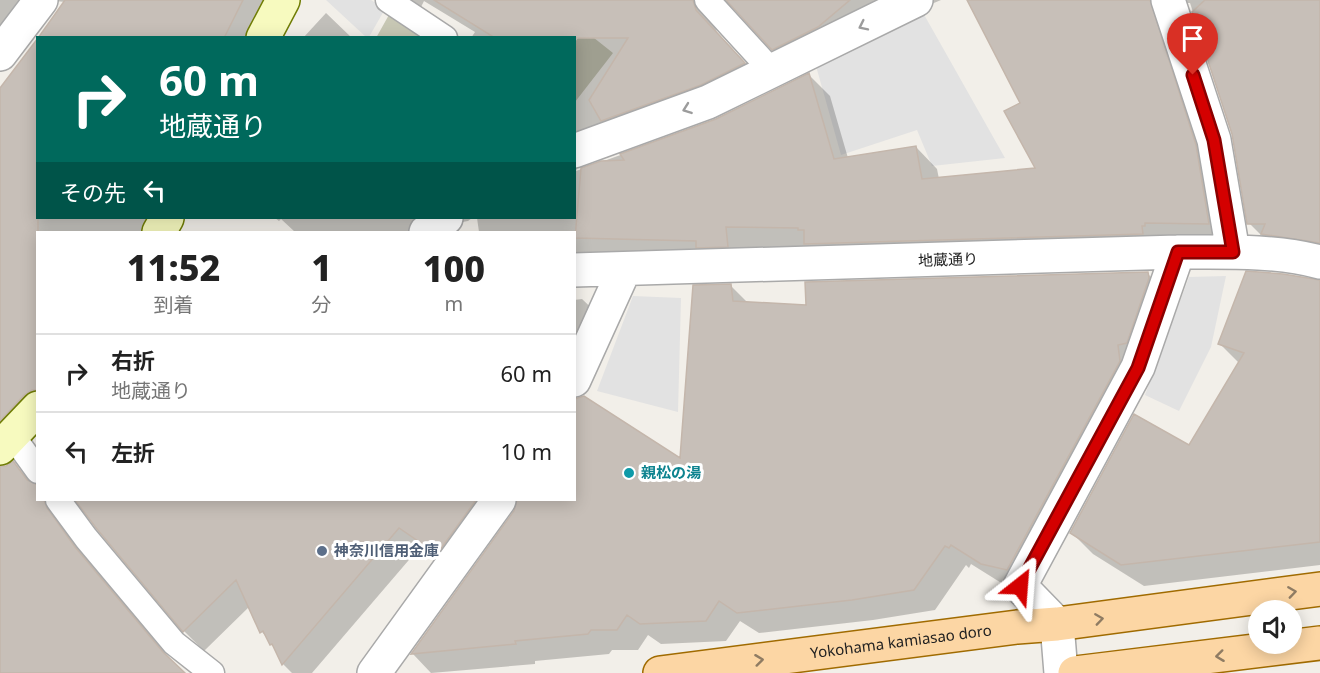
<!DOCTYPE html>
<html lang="ja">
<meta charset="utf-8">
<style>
body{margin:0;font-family:"Noto Sans","Noto Sans JP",sans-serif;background:#f2f2f2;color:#222;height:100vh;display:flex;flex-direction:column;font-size:22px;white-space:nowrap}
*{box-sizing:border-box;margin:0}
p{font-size:20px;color:#767676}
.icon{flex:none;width:33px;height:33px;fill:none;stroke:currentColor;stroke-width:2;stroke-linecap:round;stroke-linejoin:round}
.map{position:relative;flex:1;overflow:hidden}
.drawer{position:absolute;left:36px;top:231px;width:540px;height:270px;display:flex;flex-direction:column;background:#fff;border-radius:0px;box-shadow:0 3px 15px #0003}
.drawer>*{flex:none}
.hud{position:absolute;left:36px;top:36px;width:540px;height:183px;border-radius:0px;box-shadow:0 3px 15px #0003;background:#00695c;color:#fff;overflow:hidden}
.buttons{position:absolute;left:1248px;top:600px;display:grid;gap:12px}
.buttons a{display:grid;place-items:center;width:54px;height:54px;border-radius:50%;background:#fff;box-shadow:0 3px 15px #0003;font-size:30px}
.pin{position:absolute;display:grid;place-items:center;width:51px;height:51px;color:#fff;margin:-62px -26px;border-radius:50% 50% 50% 0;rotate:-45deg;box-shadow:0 0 6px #0007}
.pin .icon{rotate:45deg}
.me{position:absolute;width:66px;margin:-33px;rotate:28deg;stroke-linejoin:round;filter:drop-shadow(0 0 4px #0008)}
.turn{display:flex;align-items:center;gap:21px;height:126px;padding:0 24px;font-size:27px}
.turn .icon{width:78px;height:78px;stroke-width:2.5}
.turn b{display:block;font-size:42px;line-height:51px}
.then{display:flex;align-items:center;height:57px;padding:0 24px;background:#0003;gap:12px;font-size:22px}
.eta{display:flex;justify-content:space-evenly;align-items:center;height:102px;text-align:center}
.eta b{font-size:36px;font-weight:800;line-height:42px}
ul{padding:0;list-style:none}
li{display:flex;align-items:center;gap:18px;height:78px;padding:0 24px;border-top:2px solid #e0e0e0}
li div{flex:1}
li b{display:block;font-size:22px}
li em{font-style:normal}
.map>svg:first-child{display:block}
</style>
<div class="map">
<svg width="1320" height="673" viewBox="0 0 1320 673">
<rect width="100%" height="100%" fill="#f2efe9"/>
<path fill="#c7c7b4" d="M 390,13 L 429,38 L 376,38 Z
M 584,30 L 613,53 L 575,102 L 575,42 Z"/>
<path fill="#e2e2e2" d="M 326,0 L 371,0 L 385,9 L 369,37 L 366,37 Z
M 922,11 L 1005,158 L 932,166 L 917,130 L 841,155 L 816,66 Z
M 1226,276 L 1211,347 L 1179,411 L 1145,395 L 1189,277 Z
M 633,296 L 681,298 L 678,412 L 597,391 Z"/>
<path fill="#0003" d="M 0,0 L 269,0 L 249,38 L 43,38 L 66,2 L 54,1 L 0,66 Z
M 409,0 L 896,0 L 794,70 L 733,7 L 726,7 L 714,25 L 717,32 L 765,85 L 581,160 L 576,171 L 715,121 L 809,75 L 830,96 L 848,158 L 916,147 L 937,169 L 939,179 L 1038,170 L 1022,103 L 969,0 L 1320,0 L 1320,259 L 1270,244 L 1249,223 L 1233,134 L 1190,3 L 1183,3 L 1230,244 L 747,247 L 749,267 L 574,283 L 574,232 L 479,232 L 477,218 L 574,218 L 574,38 L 471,38 L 475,32 L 424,1 L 421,7 Z
M 915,0 L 941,0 L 922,8 Z
M 326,13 L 352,38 L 303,38 Z
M 0,102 L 38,218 L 155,218 L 147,232 L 38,232 L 38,403 L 0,450 Z
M 275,218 L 472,218 L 468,221 L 457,223 L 444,232 L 295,232 L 281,219 L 279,221 Z
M 1147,273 L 1168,294 L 1028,590 L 1003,584 L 971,564 L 969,568 L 966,565 L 935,610 L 873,620 L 759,633 L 740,621 L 726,641 L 661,644 L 648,635 L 638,650 L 612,650 L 609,654 L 535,661 L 535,664 L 431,673 L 413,654 L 516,511 L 519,502 L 511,503 L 458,574 L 420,547 L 312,673 L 292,673 L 283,664 L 277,650 L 262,632 L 250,606 L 204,651 L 184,631 L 82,506 L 77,506 L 66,530 L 95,569 L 182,673 L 0,673 L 0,467 L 5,468 L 13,463 L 33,483 L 38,500 L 574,500 L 574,300 L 582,299 L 603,319 L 576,400 L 681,461 L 731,286 L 748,303 L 807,307 Z
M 1320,281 L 1320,565 L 1144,586 L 1093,554 L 1072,533 L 1190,447 L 1240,364 L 1220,344 Z"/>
<path fill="#c7bfb8" stroke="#c4b6ab" stroke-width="1.5" d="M 65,0 L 243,0 L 224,38 L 38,38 Z
M 434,0 L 693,0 L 696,10 L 745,63 L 701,85 L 601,121 L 589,100 L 628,38 L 495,38 Z
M 726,0 L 850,0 L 818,27 L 772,50 Z
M 967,0 L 1150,0 L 1196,145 L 1209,224 L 1145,223 L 1145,226 L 1142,226 L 1143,234 L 804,244 L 804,230 L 798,230 L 798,228 L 726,227 L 728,247 L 696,248 L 696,241 L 575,238 L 581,168 L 601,161 L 624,160 L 620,154 L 716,119 L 809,73 L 834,159 L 916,146 L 922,179 L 1035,168 L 1004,111 L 1020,103 Z
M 1205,0 L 1320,0 L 1320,243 L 1261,234 L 1265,224 L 1247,224 L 1232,134 L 1192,12 Z
M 38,38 L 38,390 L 32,390 L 24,395 L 0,421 L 0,88 Z
M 1246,271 L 1283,274 L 1320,280 L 1320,542 L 1121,565 L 1070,533 L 1134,414 L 1189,445 L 1244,353 L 1218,344 Z
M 1148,272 L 1149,278 L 1127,343 L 1118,345 L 1120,361 L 1007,570 L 981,564 L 951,545 L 949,548 L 945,546 L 914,590 L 852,600 L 737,613 L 719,601 L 706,621 L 640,624 L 627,615 L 617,630 L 591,630 L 588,634 L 515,641 L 516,644 L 411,654 L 514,511 L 517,500 L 574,500 L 574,399 L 584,396 L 680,458 L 693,285 L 731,284 L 733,301 L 806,305 L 805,282 Z
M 13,461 L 27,480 L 38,485 L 38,500 L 44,500 L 47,508 L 75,547 L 163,652 L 185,673 L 0,673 L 0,466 L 6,466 Z
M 75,500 L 476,500 L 437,554 L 399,528 L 282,665 L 272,644 L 270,645 L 263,631 L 260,633 L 236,580 L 183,632 L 97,529 Z"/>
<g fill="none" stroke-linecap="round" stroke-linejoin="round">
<g stroke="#a9a9a9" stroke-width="27">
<path id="lane" d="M 388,0 L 445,38
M 707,0 L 772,71
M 12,435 L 38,471
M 58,500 L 86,538 L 174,643 L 212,673"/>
</g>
<g stroke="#a9a9a9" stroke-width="36">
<path id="street" d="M 1168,0 L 1214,140 L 1233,252
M 0,54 L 41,0
M 574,151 L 708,102 L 916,0
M 426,232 L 446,218
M 574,270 L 1178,252 C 1225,252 1274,250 1320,262
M 574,380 L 624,270
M 374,673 L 499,500
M 1061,673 L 1057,624 L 1020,586 L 1138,367 L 1178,252"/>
</g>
<g stroke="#707d05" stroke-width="36">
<path id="secondary" d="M 263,38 L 283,0
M 159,232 L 167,218
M 0,448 L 38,408"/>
</g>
<g stroke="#a06b00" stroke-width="36">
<g id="primary">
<path id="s1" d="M 660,673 L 1017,627 L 1057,624 L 1320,589"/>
<path d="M 1075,673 L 1320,643"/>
</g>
</g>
<use href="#lane" stroke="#fff" stroke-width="24"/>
<use href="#street" stroke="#fff" stroke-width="33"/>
<use href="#secondary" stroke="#f7fabf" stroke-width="33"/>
<use href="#primary" stroke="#fcd6a4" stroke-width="33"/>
</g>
<defs><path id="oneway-chevron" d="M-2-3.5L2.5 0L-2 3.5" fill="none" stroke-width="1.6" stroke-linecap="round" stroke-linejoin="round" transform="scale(1.5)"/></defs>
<g stroke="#9c9c9c">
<use href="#oneway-chevron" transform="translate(863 26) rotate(154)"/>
<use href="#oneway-chevron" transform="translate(687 109) rotate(160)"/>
</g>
<g stroke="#8f7c63">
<use href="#oneway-chevron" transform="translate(1292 592) rotate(-8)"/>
<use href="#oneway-chevron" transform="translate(1099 619) rotate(-8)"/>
<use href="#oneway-chevron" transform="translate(1220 656) rotate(173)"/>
<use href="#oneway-chevron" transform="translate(759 660) rotate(-7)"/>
</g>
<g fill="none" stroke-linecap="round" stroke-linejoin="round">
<g stroke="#8a0000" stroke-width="15">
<path id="route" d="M 1020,586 L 1138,368 L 1178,252 L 1233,252 L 1214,140 L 1193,75"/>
</g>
<use href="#route" stroke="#d40000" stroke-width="10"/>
</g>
<circle fill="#0f9aa8" stroke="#fff" stroke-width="2" cx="629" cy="473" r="6"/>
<circle fill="#5c6f8a" stroke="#fff" stroke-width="2" cx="322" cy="551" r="6"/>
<g text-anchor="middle" stroke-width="6" stroke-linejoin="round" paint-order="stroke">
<g font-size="15" fill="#222" stroke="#fff">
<text transform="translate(948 260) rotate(-2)" y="5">地蔵通り</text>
<text dy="5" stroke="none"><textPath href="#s1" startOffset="243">Yokohama kamiasao doro</textPath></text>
</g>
<g font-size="15" font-weight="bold" fill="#0d838f" stroke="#fff" text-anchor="start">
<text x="641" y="478">親松の湯</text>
</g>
<g font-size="15" font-weight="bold" fill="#4e5e75" stroke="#fff" text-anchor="start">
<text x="334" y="556">神奈川信用金庫</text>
</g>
</g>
</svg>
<div class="buttons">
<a><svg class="icon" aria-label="sound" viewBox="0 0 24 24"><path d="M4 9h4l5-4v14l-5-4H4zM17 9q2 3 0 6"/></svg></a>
</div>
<div class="pin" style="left:1193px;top:75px;background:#d93025"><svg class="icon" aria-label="arrive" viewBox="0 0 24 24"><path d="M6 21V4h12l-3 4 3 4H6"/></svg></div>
<svg class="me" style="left:1020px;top:586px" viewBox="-20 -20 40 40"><path d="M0-17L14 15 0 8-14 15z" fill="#d40000" stroke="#fff" stroke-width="4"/></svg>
<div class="hud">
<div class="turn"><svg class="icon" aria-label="right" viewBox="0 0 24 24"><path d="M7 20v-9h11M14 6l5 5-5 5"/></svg><div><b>60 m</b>地蔵通り</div></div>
<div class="then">その先<svg class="icon" aria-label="left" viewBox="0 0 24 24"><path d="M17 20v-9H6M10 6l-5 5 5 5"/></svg></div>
</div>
<section class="drawer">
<div class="eta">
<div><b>11:52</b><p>到着</p></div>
<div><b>1</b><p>分</p></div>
<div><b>100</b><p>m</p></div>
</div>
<ul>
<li><svg class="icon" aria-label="right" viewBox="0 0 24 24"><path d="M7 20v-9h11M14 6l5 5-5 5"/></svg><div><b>右折</b><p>地蔵通り</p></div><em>60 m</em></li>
<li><svg class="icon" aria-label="left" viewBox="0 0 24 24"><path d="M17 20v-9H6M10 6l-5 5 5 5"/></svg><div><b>左折</b></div><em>10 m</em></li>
</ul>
</section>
</div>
